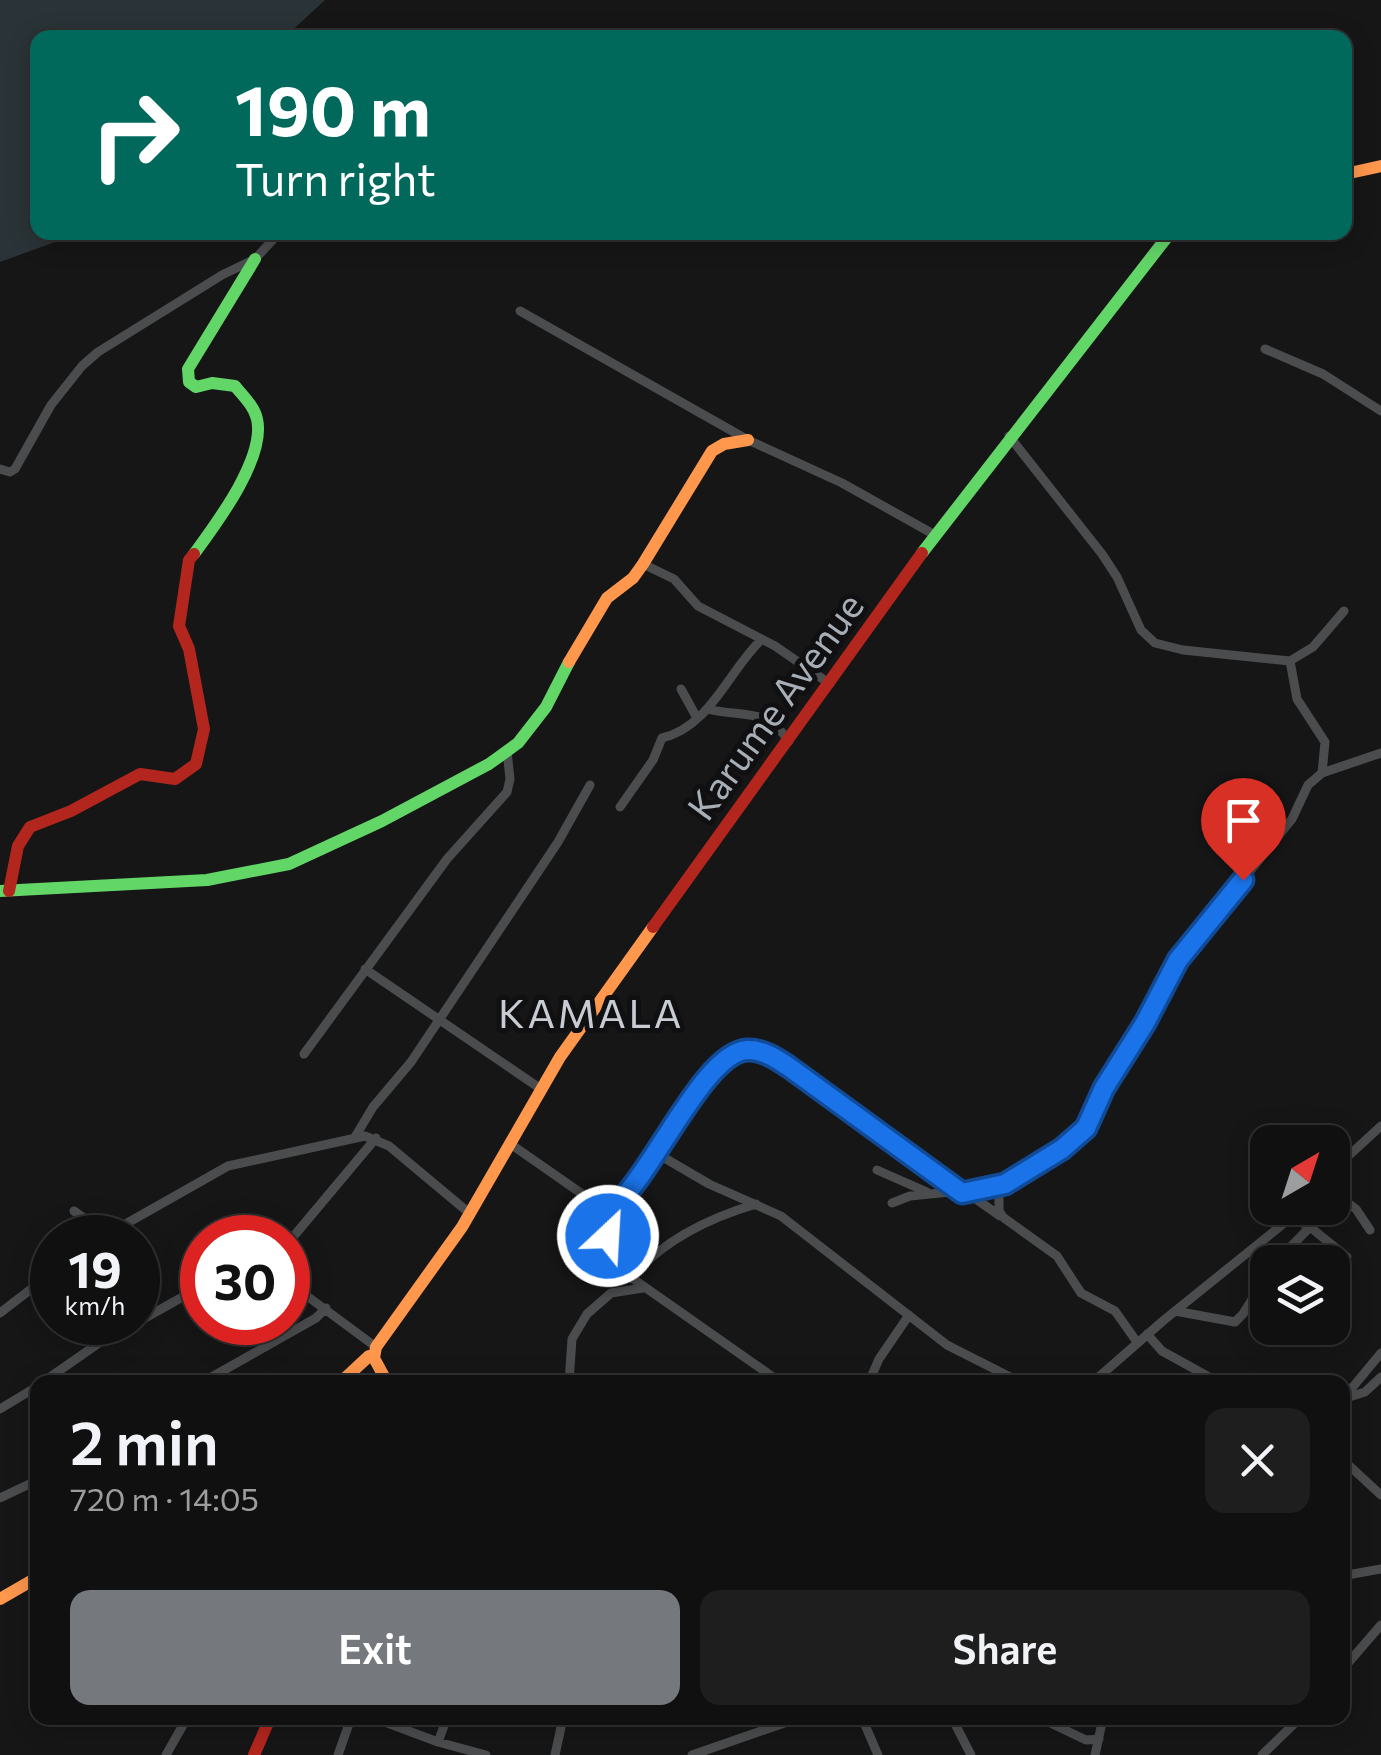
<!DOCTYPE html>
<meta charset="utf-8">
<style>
body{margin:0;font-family:Commissioner,sans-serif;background:#1e1e1e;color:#f1f3f6;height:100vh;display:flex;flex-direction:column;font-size:38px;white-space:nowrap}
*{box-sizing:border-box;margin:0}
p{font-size:32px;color:#9c9d9f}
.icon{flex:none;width:55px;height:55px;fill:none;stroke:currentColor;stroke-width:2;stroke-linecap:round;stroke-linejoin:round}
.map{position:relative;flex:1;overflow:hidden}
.panel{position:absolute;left:30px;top:1375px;width:1320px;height:350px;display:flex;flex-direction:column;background:#101010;border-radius:20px;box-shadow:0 5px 25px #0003,0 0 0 2px #303030}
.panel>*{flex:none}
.banner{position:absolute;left:30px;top:30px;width:1322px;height:210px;border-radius:20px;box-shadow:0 5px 25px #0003,0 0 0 2px #303030;background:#00695c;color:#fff;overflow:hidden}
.needle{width:65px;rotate:39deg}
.controls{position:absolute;left:1250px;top:1125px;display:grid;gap:20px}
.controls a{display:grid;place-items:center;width:100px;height:100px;border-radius:20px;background:#101010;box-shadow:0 5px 25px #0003,0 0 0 2px #303030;font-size:50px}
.speed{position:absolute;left:30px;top:1215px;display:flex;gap:20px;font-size:50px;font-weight:700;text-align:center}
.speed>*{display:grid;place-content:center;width:130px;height:130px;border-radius:50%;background:#101010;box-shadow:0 5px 25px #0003,0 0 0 2px #303030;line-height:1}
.speed small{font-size:25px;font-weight:400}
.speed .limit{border:15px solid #d22;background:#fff;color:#111}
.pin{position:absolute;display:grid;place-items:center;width:85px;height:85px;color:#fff;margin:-102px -42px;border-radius:50% 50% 50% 0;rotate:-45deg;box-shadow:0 0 10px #0007}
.pin .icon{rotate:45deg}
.me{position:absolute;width:110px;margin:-55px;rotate:25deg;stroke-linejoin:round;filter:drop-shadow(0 0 8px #0008)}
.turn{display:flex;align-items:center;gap:35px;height:210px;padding:0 40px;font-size:45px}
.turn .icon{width:130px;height:130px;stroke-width:2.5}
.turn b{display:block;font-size:70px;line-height:85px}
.round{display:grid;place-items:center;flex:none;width:105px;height:105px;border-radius:20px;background:#1e1e1e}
.overview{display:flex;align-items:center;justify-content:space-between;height:170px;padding:0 40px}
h1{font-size:60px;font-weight:600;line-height:75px}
.primary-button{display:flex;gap:20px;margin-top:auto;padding:20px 40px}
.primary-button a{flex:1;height:115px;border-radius:20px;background:#75797e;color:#fff;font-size:40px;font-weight:600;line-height:115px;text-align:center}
.primary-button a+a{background:#1e1e1e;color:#f1f3f6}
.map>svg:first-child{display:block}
</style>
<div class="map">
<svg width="1381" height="1755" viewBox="0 0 1381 1755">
<rect width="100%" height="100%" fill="#161616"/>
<path fill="#2a3337" d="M 0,0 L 325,0 L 285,37 L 38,38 L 38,232 L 70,233 L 55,242 L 0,262 Z"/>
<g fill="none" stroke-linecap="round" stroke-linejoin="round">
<path stroke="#4a4c4e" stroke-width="9" d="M 520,311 L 748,440 L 842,483 L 935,535
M 1265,349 L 1323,374 L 1381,411
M 1009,436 L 1102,554 L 1117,577 L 1141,630 L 1155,643 L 1183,650 L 1290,661 L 1313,647 L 1344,611
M 0,469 L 10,472 L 15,469 L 51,405 L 82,366 L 98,352 L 222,275 L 255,259 L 280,232
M 643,564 L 674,579 L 698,606 L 775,646 L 830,684
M 1290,661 L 1297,699 L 1325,742 L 1322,773
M 681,689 L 697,718
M 707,709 C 743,718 764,706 789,741
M 620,807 L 653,760 L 662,738 C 710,727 729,670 762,639
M 365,969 L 541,1089
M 304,1054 L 447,859 L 507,792 L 510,779 L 507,751
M 355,1137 L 373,1107 L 411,1062 L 558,842 L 590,785
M 509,1143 L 608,1212 L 608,1251 L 629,1276 L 780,1382
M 656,1153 L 709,1184 L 781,1216 L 947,1345 L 1020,1382
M 877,1170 L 927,1192
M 1332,1171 L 1381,1126
M 1332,1191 L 1356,1209 L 1370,1230
M 962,1193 L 1003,1184
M 892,1203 L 910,1196 L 960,1191
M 74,1211 L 96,1227 L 115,1230 L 228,1166 L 365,1136 L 389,1146 L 468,1212
M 608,1212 C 650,1182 701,1053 747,1050 C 762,1049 777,1059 789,1067 L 1000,1216
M 1293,1218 L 1310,1227 L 1347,1257
M 288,1243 L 376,1138
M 1276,1262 L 1310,1227
M 631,1278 C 663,1240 709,1218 756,1204
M 288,1282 L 376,1347
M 1175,1311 L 1235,1322 L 1243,1314 L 1268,1274
M 0,1313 L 52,1273
M 138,1322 L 202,1286
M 1147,1334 L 1162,1351 L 1218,1382
M 1137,1342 L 1115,1311 L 1081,1293 L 1057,1256 L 1004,1218 L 999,1211 L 999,1190 L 1014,1176 L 1062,1149 L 1086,1128 L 1104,1087 L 1135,1040 L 1178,961 L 1292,819 L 1308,785 L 1322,773 L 1381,753
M 43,1382 L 99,1343 L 136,1322
M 203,1382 L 316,1318 L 326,1308
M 569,1382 L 572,1339 L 587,1314 L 611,1293 L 643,1288
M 869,1382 L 879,1359 L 909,1315
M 1093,1382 L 1164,1320 L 1303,1208
M 1346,1398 L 1365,1392 L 1381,1377
M 1342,1400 L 1381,1353
M 0,1409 L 38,1386
M 1342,1459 L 1381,1495
M 0,1498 L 38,1480
M 1342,1576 L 1381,1569
M 1342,1670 L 1381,1625
M 374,1718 L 438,1742 L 486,1755
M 862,1718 L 878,1755
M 952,1718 L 971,1755
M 1040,1718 L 1086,1740 L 1099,1739
M 438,1742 L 447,1718
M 166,1755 L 187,1718
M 338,1755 L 351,1718
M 555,1755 L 563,1718
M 692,1755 L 799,1718
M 1095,1755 L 1103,1718
M 1262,1755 L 1300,1718"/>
<path stroke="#63d668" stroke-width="12" d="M 922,553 L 1171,232
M 194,554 C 216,524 266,458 257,419 C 254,406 243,396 235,386 L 212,383 L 196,387 L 189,382 L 188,369 L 255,259
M 0,891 L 207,880 L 289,864 L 382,821 L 489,764 L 518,743 L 546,707 L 569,662"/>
<path stroke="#ff974d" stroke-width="12" d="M 1345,174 L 1381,166
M 569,662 L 607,598 L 633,578 L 643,564 L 712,451 L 724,444 L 748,440
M 374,1358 L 387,1382
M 341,1382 L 369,1356 L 374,1358 L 376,1347 L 462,1227 L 560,1057 L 653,927
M 0,1599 L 38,1577"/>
<path stroke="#b3261e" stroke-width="12" d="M 9,891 L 18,846 L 30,827 L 71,811 L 140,774 L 175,779 L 196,764 L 204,729 L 189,649 L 179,626 L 189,560 L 194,554
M 653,927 L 922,553
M 254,1755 L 270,1718"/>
</g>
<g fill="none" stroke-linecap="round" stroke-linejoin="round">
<g stroke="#114b97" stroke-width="25">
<path id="route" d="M 608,1236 L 608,1212 C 650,1182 702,1053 747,1050 C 762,1049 777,1059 789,1067 L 962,1193 L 1005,1184 L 1062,1149 L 1086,1128 L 1104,1088 L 1145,1023 L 1178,960 L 1243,880"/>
</g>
<use href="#route" stroke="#1a73e8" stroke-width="18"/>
</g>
<g text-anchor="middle" stroke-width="10" stroke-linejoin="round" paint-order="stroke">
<g font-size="38" fill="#a8aeb6" stroke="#101012">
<text transform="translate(776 707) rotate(-54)" y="13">Karume Avenue</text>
</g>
<g font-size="40" letter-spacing="2.5" fill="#c8ccd2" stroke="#101012">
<text x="591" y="1028">KAMALA</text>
</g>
</g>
</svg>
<div class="controls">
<a><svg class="needle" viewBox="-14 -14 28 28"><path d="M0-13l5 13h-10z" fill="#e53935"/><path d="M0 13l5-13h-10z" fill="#9c9d9f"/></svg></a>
<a><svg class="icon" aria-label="layers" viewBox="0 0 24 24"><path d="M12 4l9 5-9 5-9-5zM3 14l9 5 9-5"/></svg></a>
</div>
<div class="speed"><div>19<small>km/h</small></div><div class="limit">30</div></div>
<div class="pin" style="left:1243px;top:880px;background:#d93025"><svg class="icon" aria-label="arrive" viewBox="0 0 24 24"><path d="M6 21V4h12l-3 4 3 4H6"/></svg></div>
<svg class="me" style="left:608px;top:1236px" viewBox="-20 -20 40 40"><circle r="17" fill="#1a73e8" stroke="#fff" stroke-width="3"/><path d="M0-11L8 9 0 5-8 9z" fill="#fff"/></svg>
<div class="banner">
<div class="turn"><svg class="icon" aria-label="right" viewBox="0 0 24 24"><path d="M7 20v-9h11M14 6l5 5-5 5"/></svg><div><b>190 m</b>Turn right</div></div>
</div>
<section class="panel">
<div class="overview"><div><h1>2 min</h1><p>720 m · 14:05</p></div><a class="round"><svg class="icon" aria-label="close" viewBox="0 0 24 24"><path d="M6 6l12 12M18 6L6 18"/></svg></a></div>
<div class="primary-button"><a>Exit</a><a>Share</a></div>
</section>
</div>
